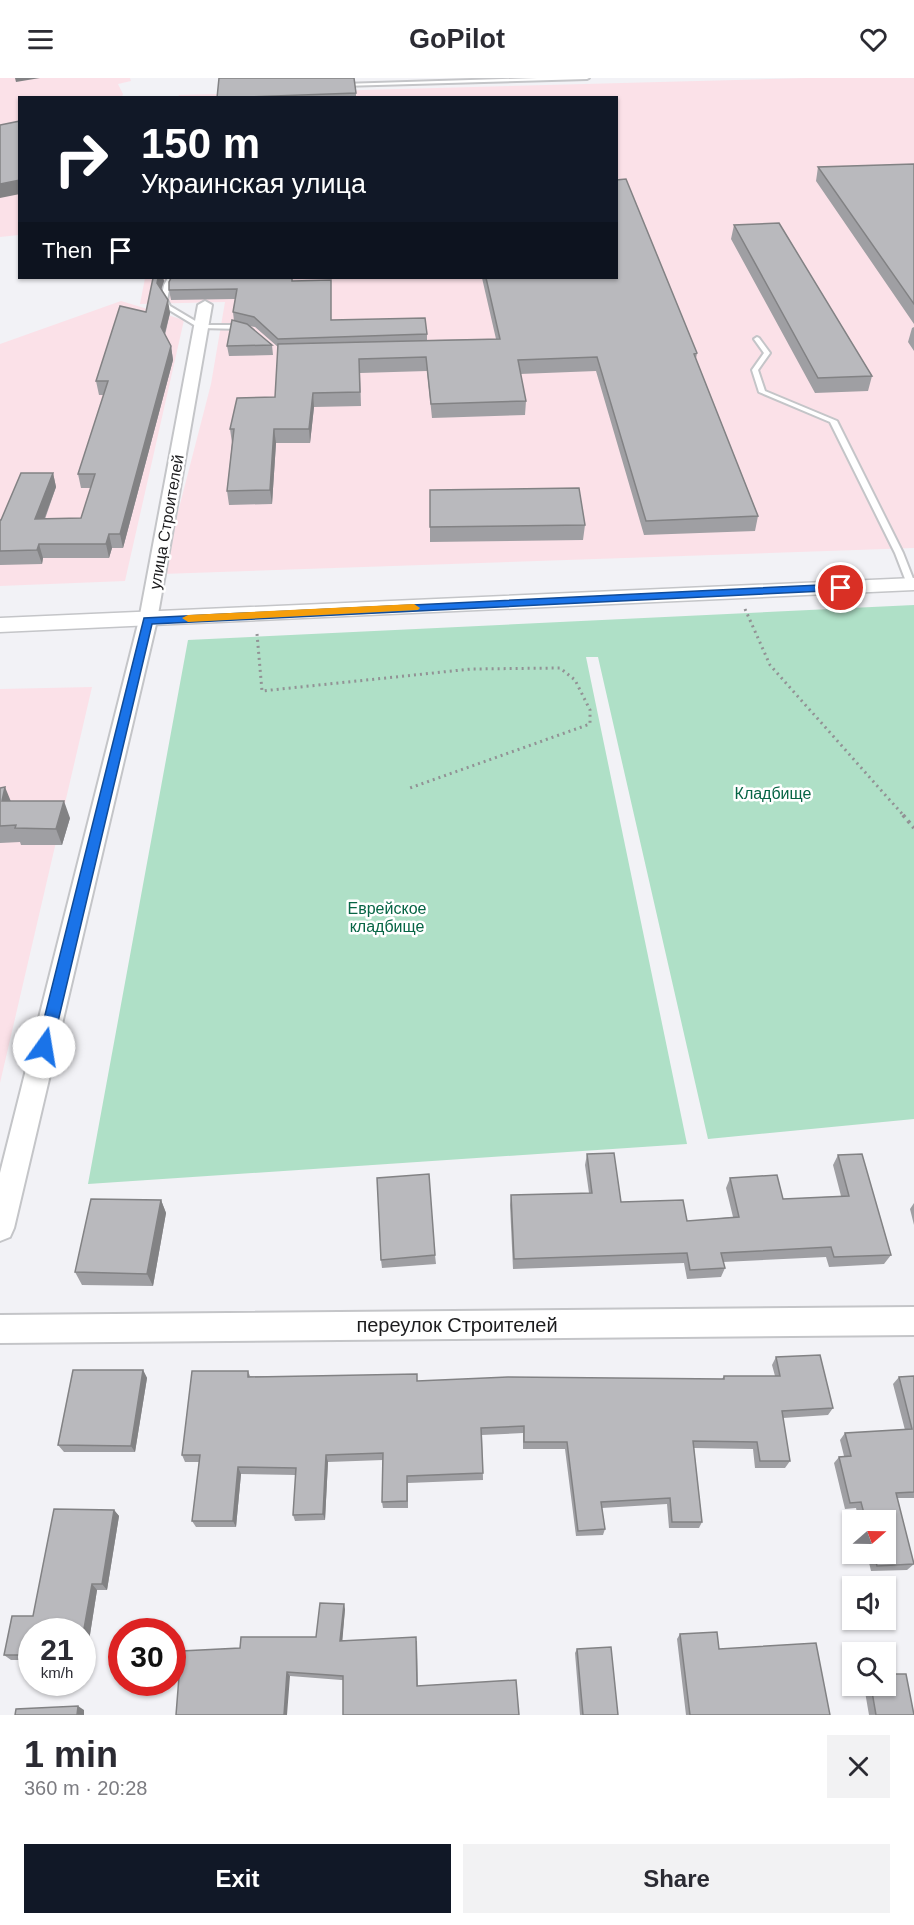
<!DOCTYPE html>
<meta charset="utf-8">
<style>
body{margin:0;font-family:Helvetica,sans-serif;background:#f2f2f3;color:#2b2b33;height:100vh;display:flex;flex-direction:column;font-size:22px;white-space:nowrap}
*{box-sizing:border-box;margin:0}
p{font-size:20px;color:#7c7c81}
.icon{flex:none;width:33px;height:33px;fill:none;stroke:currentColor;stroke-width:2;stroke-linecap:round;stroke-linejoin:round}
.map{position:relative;height:1637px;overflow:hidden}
.panel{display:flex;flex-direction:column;background:#fff;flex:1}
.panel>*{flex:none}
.top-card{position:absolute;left:18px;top:18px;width:600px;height:183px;border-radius:0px;box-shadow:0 2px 4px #0004;background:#111827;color:#fff;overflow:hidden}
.needle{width:39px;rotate:70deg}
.controls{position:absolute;left:842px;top:1432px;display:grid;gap:12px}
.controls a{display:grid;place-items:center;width:54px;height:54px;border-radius:0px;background:#fff;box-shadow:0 2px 4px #0004;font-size:30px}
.speed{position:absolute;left:18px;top:1540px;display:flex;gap:12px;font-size:30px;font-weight:700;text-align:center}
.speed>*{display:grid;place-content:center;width:78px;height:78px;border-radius:50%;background:#fff;box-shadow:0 2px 4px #0004;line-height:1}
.speed small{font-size:15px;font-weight:400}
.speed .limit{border:9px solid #d22;background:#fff;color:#111}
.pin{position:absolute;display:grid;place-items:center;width:51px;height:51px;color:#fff;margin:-26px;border:3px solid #fff;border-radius:50%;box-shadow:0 2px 6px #0007}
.me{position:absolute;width:66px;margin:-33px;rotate:13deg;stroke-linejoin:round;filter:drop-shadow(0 0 4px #0008)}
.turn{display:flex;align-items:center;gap:21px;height:126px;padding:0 24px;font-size:27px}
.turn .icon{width:78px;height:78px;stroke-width:2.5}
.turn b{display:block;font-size:42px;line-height:51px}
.then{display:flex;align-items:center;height:57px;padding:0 24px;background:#0003;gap:12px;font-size:22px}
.round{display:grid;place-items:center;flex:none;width:63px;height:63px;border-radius:0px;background:#f2f2f3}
.headline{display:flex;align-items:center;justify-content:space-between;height:102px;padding:0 24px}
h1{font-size:36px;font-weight:700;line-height:45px}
.cta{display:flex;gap:12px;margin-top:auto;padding:12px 24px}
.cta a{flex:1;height:69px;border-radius:0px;background:#111827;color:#fff;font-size:24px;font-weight:700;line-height:69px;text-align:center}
.cta a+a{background:#f2f2f3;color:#2b2b33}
header{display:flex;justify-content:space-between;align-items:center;height:78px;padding:0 24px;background:#fff;font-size:27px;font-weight:700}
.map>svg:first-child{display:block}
</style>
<header><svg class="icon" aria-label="menu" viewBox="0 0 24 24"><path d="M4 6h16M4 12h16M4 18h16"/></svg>GoPilot<svg class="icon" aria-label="heart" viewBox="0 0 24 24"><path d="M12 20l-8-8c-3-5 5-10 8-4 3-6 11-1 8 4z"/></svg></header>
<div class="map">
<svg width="914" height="1637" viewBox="0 0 914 1637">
<rect width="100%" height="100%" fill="#f2f2f6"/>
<path fill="#fbe1e8" d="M 0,0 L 130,0 L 131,3 L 118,6 L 123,16 L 122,19 L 20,20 L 19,157 L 0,159 Z
M 806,0 L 914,0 L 914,470 L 162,496 L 211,306 L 225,224 L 140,226 L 145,200 L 616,200 L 616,20 L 178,19 L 179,17 Z
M 121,223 L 184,242 L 125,503 L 0,508 L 0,266 Z
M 92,609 L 0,1005 L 0,611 Z"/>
<path fill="#afe0c7" d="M 914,527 L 914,1041 L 708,1061 L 598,579 L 586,579 L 687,1066 L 88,1106 L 188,562 Z"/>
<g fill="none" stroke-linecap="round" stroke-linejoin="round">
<g stroke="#c4c5c8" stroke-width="4">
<path id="service" d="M 537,0 L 589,0 L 587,1 L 342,8 L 340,7 L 342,6 Z
M 168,200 L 174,200 L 170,207 L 167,222 L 170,228 L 202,247 L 243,247 L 246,249 L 243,251 L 199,250 L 166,230 L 161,222 L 164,207 Z
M 757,259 L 759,260 L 770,275 L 758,292 L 765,313 L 837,343 L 903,475 L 914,503 L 914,508 L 908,508 L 907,506 L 895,475 L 830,344 L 759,314 L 752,292 L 764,275 L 754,261 Z"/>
</g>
<g stroke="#c4c5c8" stroke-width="4">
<path id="minor" d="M 205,223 L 212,227 L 157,542 L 14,1150 L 10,1159 L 0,1163 L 0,1095 L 139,542 L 198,227 Z
M 914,1229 L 914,1257 L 0,1265 L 0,1237 Z"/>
</g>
<g stroke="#c4c5c8" stroke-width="3">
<path id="tertiary" d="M 914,500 L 914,512 L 0,554 L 0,540 Z"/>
</g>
<path stroke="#929295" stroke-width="3" stroke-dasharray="2 4" stroke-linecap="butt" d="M 745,531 L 770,587 L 904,738
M 257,556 L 262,613 L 471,591 L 560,590 L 575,602 L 590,632 L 590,646 L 410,710"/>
<path stroke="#929295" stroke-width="4" stroke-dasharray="3 4.5" stroke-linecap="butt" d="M 903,737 L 914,750"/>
<use href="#service" fill="#fff" fill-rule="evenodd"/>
<use href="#minor" fill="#fff" fill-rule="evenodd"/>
<use href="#tertiary" fill="#fff" fill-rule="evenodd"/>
</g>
<path fill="#9f9fa3" d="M 356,15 L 356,20 L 217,20 Z
M 914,86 L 914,246 L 816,103 L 818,89 Z
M 734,147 L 872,298 L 868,313 L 815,315 L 731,161 Z
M 153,200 L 163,200 L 164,203 L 161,211 L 170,235 L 165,257 L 171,268 L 173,282 L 123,470 L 112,470 L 109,480 L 43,480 L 42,486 L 0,487 L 0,442 L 1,442 L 53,395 L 56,409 L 45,441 L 81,440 L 91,410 L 81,410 L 78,396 L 104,317 L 99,317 L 96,303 L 146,234 Z
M 482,200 L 616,200 L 697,275 L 696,281 L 758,438 L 755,453 L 644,457 L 596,293 L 520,296 L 526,323 L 525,337 L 432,340 L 427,293 L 360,295 L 361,328 L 314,329 L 310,365 L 276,365 L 272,426 L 229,427 L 227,413 L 232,365 L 230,351 L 275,319 L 278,269 L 255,249 L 249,248 L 272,267 L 273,277 L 229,278 L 227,268 L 234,243 L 233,234 L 235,221 L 171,222 L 169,212 L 293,203 L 331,211 L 331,242 L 427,256 L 427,262 L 496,261 Z
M 914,249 L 914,273 L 908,264 L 912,250 Z
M 430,412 L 585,447 L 583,462 L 430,464 Z
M 0,710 L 10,723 L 70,740 L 62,767 L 21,767 L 20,764 L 0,765 Z
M 587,1076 L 621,1124 L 687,1143 L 733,1139 L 726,1110 L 730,1100 L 783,1121 L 841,1118 L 833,1087 L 838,1077 L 891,1177 L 884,1186 L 829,1189 L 826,1179 L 723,1184 L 725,1190 L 721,1199 L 687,1201 L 684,1185 L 513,1191 L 510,1127 L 511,1117 L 589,1115 L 585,1087 Z
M 161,1122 L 166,1135 L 153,1208 L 82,1207 L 75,1194 Z
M 914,1125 L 914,1147 L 910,1131 Z
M 435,1177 L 436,1186 L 382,1190 L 381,1182 Z
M 776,1279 L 833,1330 L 828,1337 L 783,1340 L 790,1383 L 785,1390 L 755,1390 L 753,1371 L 694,1370 L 702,1444 L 699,1450 L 669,1450 L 667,1426 L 602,1430 L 605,1451 L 603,1457 L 576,1458 L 565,1371 L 523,1371 L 523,1355 L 482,1357 L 483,1402 L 408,1405 L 408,1430 L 383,1430 L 382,1424 L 383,1382 L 328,1384 L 325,1442 L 295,1443 L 293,1437 L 296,1397 L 241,1396 L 236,1449 L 196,1449 L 192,1443 L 199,1384 L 185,1384 L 182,1377 L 248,1293 L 250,1298 L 417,1303 L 722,1301 L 724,1298 L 775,1298 L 772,1287 Z
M 143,1292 L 147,1300 L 135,1374 L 64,1374 L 58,1367 Z
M 914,1298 L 914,1420 L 897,1420 L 914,1486 L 907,1492 L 871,1493 L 867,1476 L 885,1476 L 885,1443 L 859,1443 L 856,1430 L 845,1431 L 834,1385 L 839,1379 L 844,1378 L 840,1362 L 845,1355 L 905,1352 L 893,1306 L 899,1299 Z
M 114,1432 L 119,1438 L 107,1512 L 97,1512 L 86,1582 L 82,1582 L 82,1554 L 32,1554 L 32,1582 L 11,1582 L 4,1577 L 33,1538 Z
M 345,1531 L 342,1562 L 417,1563 L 418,1608 L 290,1598 L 240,1570 L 316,1559 Z
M 680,1556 L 719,1571 L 830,1637 L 686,1637 L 677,1561 Z
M 577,1571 L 618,1637 L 580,1637 L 575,1575 Z
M 864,1608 L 885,1608 L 914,1637 L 869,1637 Z"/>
<path fill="#828284" d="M 15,0 L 40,0 L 16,4 Z
M 20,102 L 20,116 L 0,120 L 0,106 Z
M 158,200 L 163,200 L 164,203 L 159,218 L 157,205 Z
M 168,222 L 170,235 L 163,262 L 161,249 Z
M 171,268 L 173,282 L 123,470 L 120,456 Z
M 313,315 L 314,329 L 310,365 L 309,351 Z
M 274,351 L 276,365 L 272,426 L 270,412 Z
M 53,395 L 56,409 L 39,455 L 35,441 Z
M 109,456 L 112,470 L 109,480 L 106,466 Z
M 39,466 L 43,480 L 42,486 L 37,472 Z
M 5,709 L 12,726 L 2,723 Z
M 64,723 L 70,740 L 62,767 L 56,751 Z
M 161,1122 L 166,1135 L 153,1208 L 147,1196 Z
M 143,1292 L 147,1300 L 135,1374 L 131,1368 Z
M 326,1377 L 328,1384 L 325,1442 L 323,1436 Z
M 238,1389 L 241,1396 L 236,1449 L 233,1443 Z
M 114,1432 L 119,1438 L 107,1512 L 102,1506 Z
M 92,1506 L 97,1512 L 86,1582 L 82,1579 L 82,1562 Z
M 344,1526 L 345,1531 L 342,1567 L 340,1563 Z
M 287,1594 L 290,1598 L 287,1637 L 284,1637 Z
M 78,1628 L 84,1632 L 84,1637 L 77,1637 Z"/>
<path fill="#b9b9bd" stroke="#828284" stroke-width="1.5" d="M 219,0 L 354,0 L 356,15 L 217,20 Z
M 20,43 L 20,102 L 0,106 L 0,47 Z
M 914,86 L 914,226 L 818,89 Z
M 626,101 L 697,275 L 694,276 L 758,438 L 646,443 L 597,279 L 518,282 L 526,323 L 431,326 L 426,279 L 359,281 L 360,314 L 313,315 L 309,351 L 274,351 L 270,412 L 227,413 L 234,351 L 230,351 L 237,320 L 275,319 L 278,266 L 500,261 L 486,200 L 616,200 L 616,102 Z
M 779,145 L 872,298 L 818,300 L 734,147 Z
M 153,200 L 158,200 L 157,205 L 168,222 L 161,249 L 171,268 L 120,456 L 109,456 L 106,466 L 39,466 L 37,472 L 0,473 L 0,442 L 1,442 L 21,395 L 53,395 L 35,441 L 81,440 L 95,396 L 78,396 L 108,303 L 96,303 L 120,228 L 146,234 Z
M 171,200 L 292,200 L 292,203 L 331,202 L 331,242 L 425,240 L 427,256 L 278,261 L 254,239 L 233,234 L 237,211 L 169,212 L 169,204 Z
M 232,242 L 247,246 L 272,267 L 227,268 Z
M 579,410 L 585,447 L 430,449 L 430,412 Z
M 5,709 L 2,723 L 64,723 L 56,751 L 15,750 L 16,747 L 0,748 L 0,710 Z
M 614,1075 L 621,1124 L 683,1122 L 687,1143 L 739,1139 L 730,1100 L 777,1097 L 783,1121 L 849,1118 L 838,1077 L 862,1076 L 891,1177 L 834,1179 L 831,1169 L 721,1175 L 725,1190 L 690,1192 L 687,1175 L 514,1181 L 511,1117 L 592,1115 L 587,1076 Z
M 429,1096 L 435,1177 L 381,1182 L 377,1100 Z
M 91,1121 L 161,1122 L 147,1196 L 75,1194 Z
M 820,1277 L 833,1330 L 782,1333 L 790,1383 L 760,1383 L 757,1364 L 693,1363 L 702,1444 L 672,1444 L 670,1420 L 601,1424 L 605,1451 L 578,1453 L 567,1364 L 524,1364 L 524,1348 L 481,1350 L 483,1395 L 407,1398 L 407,1423 L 382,1424 L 383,1375 L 326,1377 L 323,1436 L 293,1437 L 296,1390 L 238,1389 L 233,1443 L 192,1443 L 200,1377 L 182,1377 L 192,1293 L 248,1293 L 248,1299 L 417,1296 L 417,1303 L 508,1299 L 724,1301 L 724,1298 L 780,1298 L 776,1279 Z
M 73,1292 L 143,1292 L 131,1368 L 58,1367 Z
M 914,1298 L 914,1414 L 896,1415 L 914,1486 L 877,1488 L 874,1476 L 885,1476 L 885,1443 L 866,1443 L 861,1424 L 850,1425 L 839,1379 L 851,1378 L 845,1355 L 912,1351 L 899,1299 Z
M 54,1431 L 114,1432 L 102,1506 L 92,1506 L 82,1562 L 82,1554 L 32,1554 L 32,1577 L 4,1577 L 12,1538 L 33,1538 Z
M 320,1525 L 344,1526 L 340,1563 L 416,1559 L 417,1608 L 516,1602 L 519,1637 L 343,1637 L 343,1598 L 287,1594 L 284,1637 L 176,1637 L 181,1573 L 240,1570 L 241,1559 L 316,1559 Z
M 717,1554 L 719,1571 L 816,1565 L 830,1637 L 690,1637 L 680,1556 Z
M 611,1569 L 618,1637 L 583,1637 L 577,1571 Z
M 885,1596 L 906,1596 L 914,1637 L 876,1637 L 871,1608 L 885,1608 Z
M 78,1628 L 77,1637 L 15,1637 L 16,1631 Z"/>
<path fill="#1a73e8" stroke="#114b97" stroke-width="1.5" d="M 841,506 L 847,510 L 845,512 L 152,546 L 52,969 L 49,973 L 44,975 L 39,973 L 37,969 L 144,540 Z"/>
<path fill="#f59e0b" d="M 414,526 L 420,530 L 418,532 L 188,544 L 182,540 L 188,537 Z"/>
<g text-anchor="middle" stroke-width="5" stroke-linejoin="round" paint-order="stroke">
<g font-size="16" fill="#1c1c1e" stroke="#fff">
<text transform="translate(166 444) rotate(-80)" y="6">улица Строителей</text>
</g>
<g font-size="16" fill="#076545" stroke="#fff">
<text x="773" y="721">Кладбище</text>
<text x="387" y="836">Еврейское<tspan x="387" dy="18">кладбище</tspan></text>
</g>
<g font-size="20" fill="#1c1c1e" stroke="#fff">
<text x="457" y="1254">переулок Строителей</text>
</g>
</g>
</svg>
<div class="controls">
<a><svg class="needle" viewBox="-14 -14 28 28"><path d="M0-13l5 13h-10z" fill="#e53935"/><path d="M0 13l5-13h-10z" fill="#7c7c81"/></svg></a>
<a><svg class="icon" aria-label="sound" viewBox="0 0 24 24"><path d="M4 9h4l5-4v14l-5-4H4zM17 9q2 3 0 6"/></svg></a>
<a><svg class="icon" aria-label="search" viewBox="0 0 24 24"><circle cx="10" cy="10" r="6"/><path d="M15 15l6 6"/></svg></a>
</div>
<div class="speed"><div>21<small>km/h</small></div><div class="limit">30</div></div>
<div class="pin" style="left:841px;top:510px;background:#d93025"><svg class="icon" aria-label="arrive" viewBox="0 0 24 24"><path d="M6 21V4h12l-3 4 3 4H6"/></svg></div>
<svg class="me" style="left:44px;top:969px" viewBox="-20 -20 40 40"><circle r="19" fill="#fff"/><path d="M0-13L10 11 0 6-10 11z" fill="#1a73e8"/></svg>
<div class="top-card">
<div class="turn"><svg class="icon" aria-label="right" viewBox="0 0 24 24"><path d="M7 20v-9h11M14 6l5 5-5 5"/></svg><div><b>150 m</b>Украинская улица</div></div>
<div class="then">Then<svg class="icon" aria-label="arrive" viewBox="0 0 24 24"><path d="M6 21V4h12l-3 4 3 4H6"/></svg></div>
</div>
</div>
<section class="panel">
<div class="headline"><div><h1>1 min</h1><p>360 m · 20:28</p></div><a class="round"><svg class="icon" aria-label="close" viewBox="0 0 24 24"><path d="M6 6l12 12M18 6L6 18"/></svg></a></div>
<div class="cta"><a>Exit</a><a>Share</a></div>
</section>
